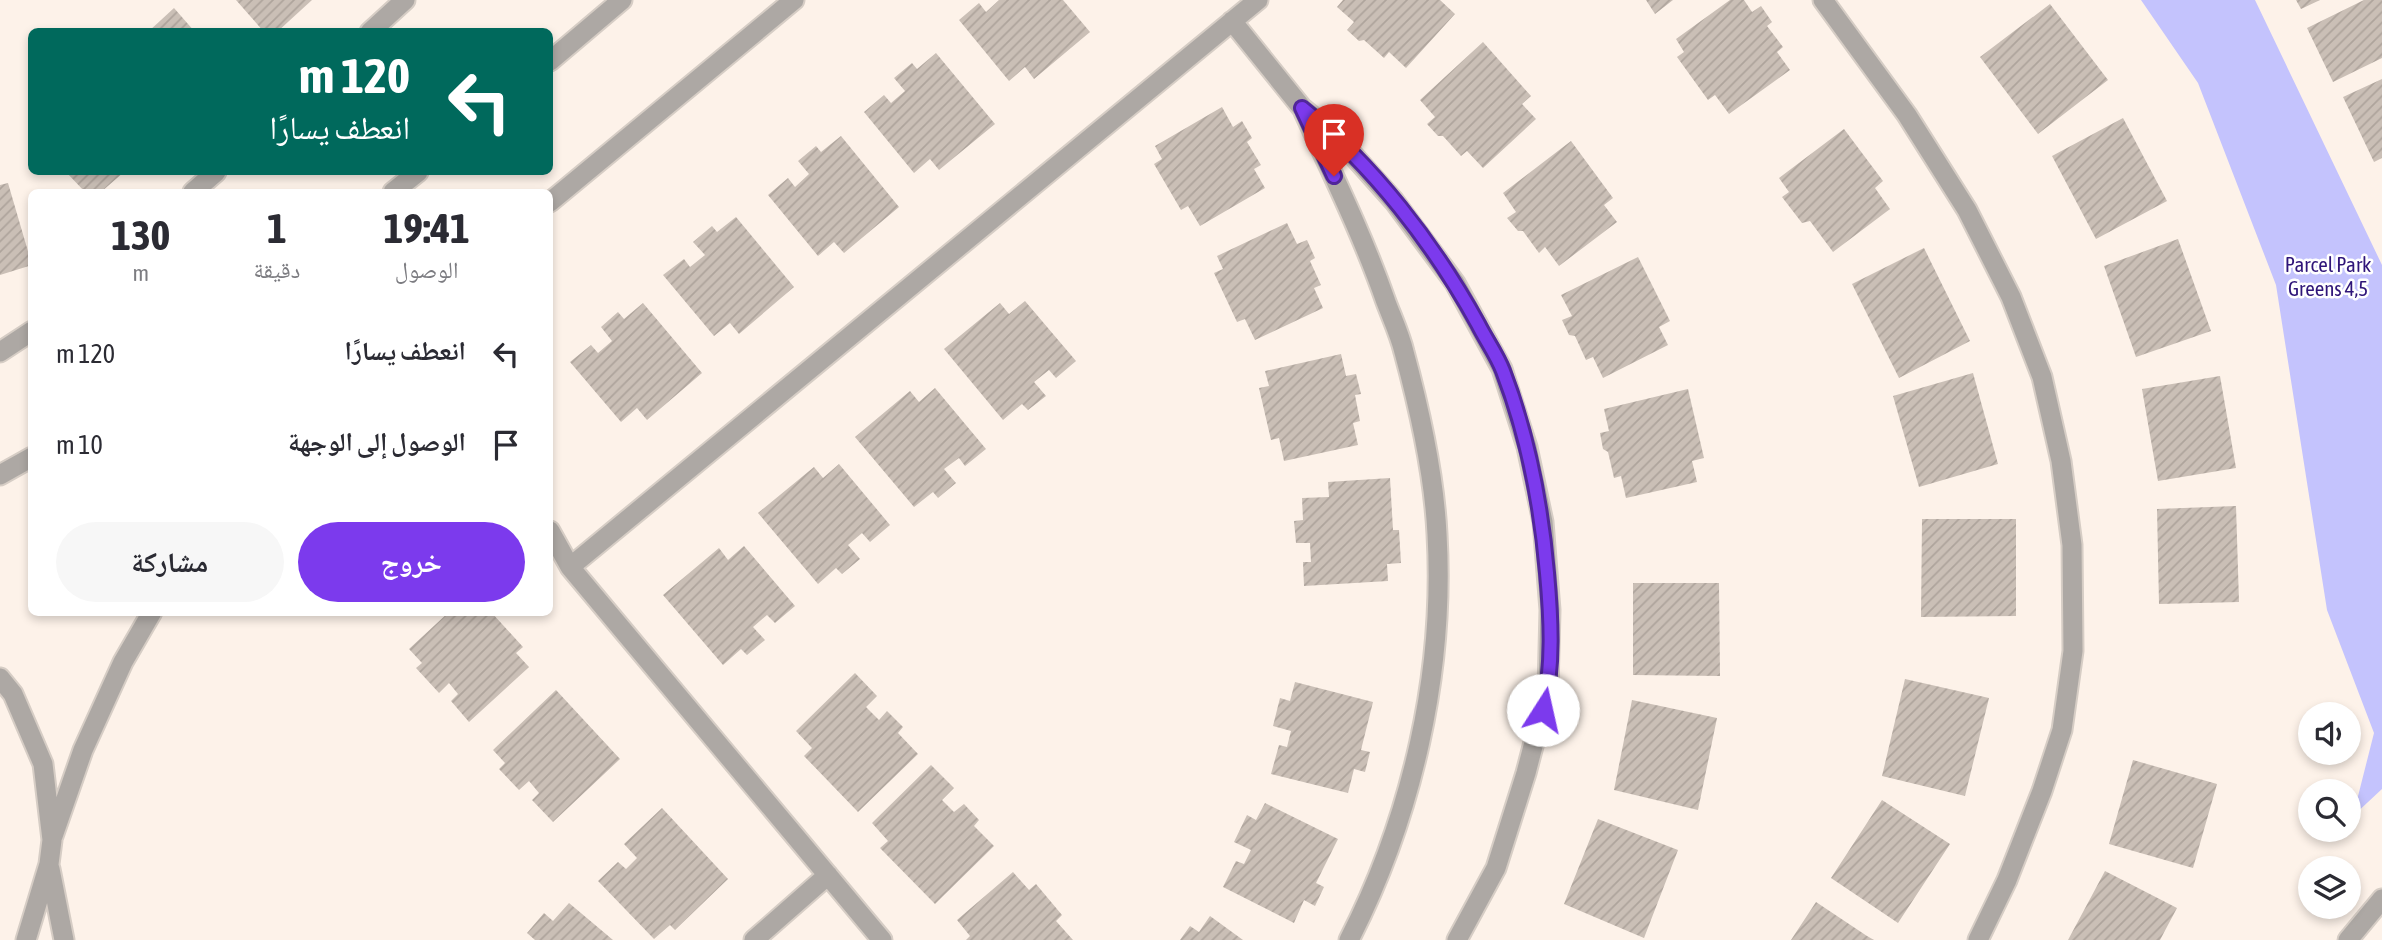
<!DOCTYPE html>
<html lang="ar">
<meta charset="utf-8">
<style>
body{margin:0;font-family:"Asap Condensed","Noto Naskh Arabic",sans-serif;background:#f7f7f7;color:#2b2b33;direction:rtl;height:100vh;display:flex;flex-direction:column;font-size:26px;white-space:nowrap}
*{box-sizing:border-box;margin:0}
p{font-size:23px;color:#7c7c81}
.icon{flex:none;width:38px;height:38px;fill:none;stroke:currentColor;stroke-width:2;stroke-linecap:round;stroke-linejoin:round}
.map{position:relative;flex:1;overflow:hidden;direction:ltr}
.panel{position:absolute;left:28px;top:189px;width:525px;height:427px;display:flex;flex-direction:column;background:#fff;border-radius:10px;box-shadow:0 4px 10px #0003;direction:rtl}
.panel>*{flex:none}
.hud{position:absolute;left:28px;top:28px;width:525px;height:147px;border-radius:10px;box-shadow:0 4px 10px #0003;direction:rtl;background:#00695c;color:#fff;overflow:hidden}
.controls{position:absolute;left:2298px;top:702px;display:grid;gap:14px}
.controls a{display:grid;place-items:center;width:63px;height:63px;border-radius:50%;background:#fff;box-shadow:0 4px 10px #0003;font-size:35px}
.pin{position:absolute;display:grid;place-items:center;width:60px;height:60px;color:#fff;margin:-72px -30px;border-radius:50% 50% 50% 0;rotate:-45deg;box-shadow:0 0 7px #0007}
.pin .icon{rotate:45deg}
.me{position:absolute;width:77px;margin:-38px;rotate:10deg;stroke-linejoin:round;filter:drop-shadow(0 0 5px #0008)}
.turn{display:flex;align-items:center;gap:24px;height:147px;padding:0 28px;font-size:32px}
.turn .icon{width:91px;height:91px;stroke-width:2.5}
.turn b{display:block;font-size:49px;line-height:60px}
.eta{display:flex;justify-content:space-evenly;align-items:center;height:119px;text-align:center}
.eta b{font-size:42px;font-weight:700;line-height:49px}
.action{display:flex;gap:14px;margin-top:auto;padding:14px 28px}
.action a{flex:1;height:80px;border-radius:42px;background:#7c3aed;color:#fff;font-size:28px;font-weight:700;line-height:80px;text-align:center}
.action a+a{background:#f7f7f7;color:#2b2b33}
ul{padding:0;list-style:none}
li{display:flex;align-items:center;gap:21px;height:91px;padding:0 28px}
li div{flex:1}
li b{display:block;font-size:26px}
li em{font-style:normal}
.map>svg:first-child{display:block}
</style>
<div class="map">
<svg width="2382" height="940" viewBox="0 0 2382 940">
<defs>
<pattern id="building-hatch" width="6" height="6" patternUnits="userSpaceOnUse" patternTransform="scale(1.75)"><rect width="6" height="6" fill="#cabfb6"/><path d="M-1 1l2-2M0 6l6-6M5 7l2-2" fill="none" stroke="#aea49c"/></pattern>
</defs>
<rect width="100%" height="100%" fill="#fdf2e9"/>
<path fill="#c4c3fd" d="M 2141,0 L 2255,0 L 2382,265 L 2382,789 L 2353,816 L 2374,733 L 2327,610 L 2276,285 L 2198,83 Z"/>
<path fill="url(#building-hatch)" d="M 236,0 L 312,0 L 277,32 L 264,32 Z
M 999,0 L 1063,0 L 1090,32 L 1034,79 L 1025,67 L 1009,81 L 959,20 L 979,3 L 986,12 Z
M 1343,0 L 1440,0 L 1455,14 L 1406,68 L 1389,52 L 1384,58 L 1364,40 L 1359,41 L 1347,30 L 1354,22 L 1337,7 Z
M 1646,0 L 1673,0 L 1655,14 Z
M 1730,0 L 1744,0 L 1752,12 L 1761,6 L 1772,22 L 1767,26 L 1783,47 L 1777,52 L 1790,70 L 1729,114 L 1715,95 L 1708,100 L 1677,57 L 1684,52 L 1676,39 Z
M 2296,0 L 2320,0 L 2301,9 Z
M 2364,0 L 2382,0 L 2382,58 L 2333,82 L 2307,28 Z
M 2050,4 L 2108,80 L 2038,134 L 1980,57 Z
M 174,8 L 195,32 L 148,32 Z
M 1483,42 L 1531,96 L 1522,104 L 1536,119 L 1483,168 L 1467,151 L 1461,156 L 1443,136 L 1438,136 L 1427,124 L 1435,117 L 1420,100 Z
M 936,53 L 995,124 L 939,170 L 930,159 L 914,173 L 864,112 L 884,95 L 891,103 L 905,91 L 894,78 L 912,63 L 917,69 Z
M 2382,79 L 2382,158 L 2374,162 L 2343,97 Z
M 1222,107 L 1233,127 L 1242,121 L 1252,138 L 1247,142 L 1261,165 L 1254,169 L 1265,188 L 1200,226 L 1188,206 L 1181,210 L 1154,164 L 1162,159 L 1155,146 Z
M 2123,118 L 2167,201 L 2096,239 L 2052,156 Z
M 1844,129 L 1883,181 L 1875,188 L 1890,209 L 1833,252 L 1810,221 L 1802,223 L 1782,197 L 1789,192 L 1779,178 Z
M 841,136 L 899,207 L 844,253 L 834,242 L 818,256 L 768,195 L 788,178 L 795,187 L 809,174 L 798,161 L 816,146 L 821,152 Z
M 1571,141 L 1613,198 L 1604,205 L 1617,222 L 1559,266 L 1545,247 L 1539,253 L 1523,231 L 1518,231 L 1507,218 L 1516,212 L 1503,193 Z
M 66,172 L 124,172 L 101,192 L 85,192 Z
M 8,183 L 32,265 L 0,275 L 0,185 Z
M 736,217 L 794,287 L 739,334 L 730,323 L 714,336 L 663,275 L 684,259 L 690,267 L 705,255 L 693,242 L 712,226 L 717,232 Z
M 1287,223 L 1297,244 L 1307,240 L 1315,258 L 1310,261 L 1321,285 L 1314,288 L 1323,308 L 1255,340 L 1245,319 L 1237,322 L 1214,273 L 1223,269 L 1217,256 Z
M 2178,239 L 2211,331 L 2136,357 L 2104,266 Z
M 1924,248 L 1970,341 L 1899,378 L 1852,284 Z
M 1638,257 L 1670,321 L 1659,327 L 1668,345 L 1603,378 L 1593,357 L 1586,360 L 1575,336 L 1569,335 L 1562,320 L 1572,316 L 1561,295 Z
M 1025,301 L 1076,361 L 1056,378 L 1049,370 L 1034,382 L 1046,396 L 1028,410 L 1022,404 L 1003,420 L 944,349 L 1000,303 L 1009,314 Z
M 643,303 L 702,373 L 647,420 L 637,408 L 621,422 L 570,362 L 591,345 L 598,353 L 612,341 L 601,327 L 618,312 L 624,319 Z
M 1341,354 L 1346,376 L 1356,374 L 1361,394 L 1355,395 L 1360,421 L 1353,423 L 1358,445 L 1284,461 L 1279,438 L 1271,440 L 1259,388 L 1269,386 L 1265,371 Z
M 1973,373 L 1998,464 L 1919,487 L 1893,396 Z
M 2220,376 L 2236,468 L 2158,481 L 2142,389 Z
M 935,388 L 986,449 L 965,466 L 959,458 L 944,469 L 956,483 L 938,498 L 933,492 L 914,507 L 855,437 L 910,391 L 919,402 Z
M 1688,389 L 1704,458 L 1692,461 L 1697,482 L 1626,498 L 1621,476 L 1614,478 L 1608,452 L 1603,449 L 1600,433 L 1609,431 L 1604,409 Z
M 839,464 L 890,525 L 870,542 L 862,533 L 848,545 L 860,559 L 842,574 L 836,568 L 818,584 L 758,513 L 814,467 L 823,478 Z
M 1390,478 L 1393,530 L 1399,530 L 1401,563 L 1387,564 L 1388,581 L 1304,586 L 1303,562 L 1311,562 L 1310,543 L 1296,543 L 1294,521 L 1303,520 L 1302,498 L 1329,497 L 1328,482 Z
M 2236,506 L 2239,602 L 2159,604 L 2157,509 Z
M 1922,519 L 2016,519 L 2016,616 L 1921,617 Z
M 744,546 L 795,606 L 775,623 L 767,615 L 753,627 L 765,640 L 747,655 L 741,649 L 723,665 L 663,595 L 719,548 L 728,560 Z
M 1633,583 L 1719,583 L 1720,676 L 1633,675 Z
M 449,612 L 491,612 L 523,647 L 516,653 L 529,667 L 469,722 L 451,701 L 458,694 L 449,683 L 439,693 L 416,668 L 422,663 L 409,649 Z
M 855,673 L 877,696 L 866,707 L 879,720 L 887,711 L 903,727 L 898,733 L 918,754 L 858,812 L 804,756 L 812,748 L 796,731 Z
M 1905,679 L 1989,698 L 1965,796 L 1882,776 Z
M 1295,682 L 1373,702 L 1361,750 L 1370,752 L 1365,772 L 1354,769 L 1348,793 L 1271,774 L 1279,745 L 1287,747 L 1291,731 L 1273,726 L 1280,698 L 1290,701 Z
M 556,690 L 620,759 L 553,822 L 532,800 L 539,793 L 529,781 L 519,790 L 499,769 L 505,763 L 493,750 Z
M 1632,700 L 1717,718 L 1698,810 L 1614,790 Z
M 2133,760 L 2217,784 L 2193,868 L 2109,844 Z
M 931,765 L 954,788 L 942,800 L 954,812 L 964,804 L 979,820 L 974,826 L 994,846 L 935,904 L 880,848 L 888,841 L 872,823 Z
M 1882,800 L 1950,844 L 1898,923 L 1831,878 Z
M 1265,803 L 1338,839 L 1316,883 L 1324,887 L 1315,906 L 1304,900 L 1294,923 L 1223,887 L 1236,861 L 1244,864 L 1251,850 L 1234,842 L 1247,815 L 1256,820 Z
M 662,808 L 728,879 L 675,930 L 670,925 L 654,939 L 598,881 L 618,862 L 626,869 L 637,858 L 624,844 Z
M 1598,819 L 1678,850 L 1644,938 L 1564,904 Z
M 2105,871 L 2177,908 L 2160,940 L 2068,940 Z
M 1013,872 L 1029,890 L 1036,884 L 1062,915 L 1056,921 L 1073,940 L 966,940 L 970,936 L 957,920 Z
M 1816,902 L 1867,936 L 1874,940 L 1791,940 Z
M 569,903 L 613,940 L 535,940 L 527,933 L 544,913 L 553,921 Z
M 1210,916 L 1243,940 L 1180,940 L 1190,926 L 1199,932 Z"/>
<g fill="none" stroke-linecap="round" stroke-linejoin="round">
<g stroke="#d6cdc5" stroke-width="23">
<path id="minor" d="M 1823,0 L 1907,115 L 1967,210 L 2011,297 L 2042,377 L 2061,461 L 2072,545 L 2073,651 L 2062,730 L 2042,791 L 2007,880 L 1978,940
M 1232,21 L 1302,108 L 1335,135 L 1394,201 L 1455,283 L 1502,369 L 1527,447 L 1543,522 L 1550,610 L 1548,689 L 1526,773 L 1496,868 L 1457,940
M 370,32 L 405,0
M 1304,112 C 1333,175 1363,236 1386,302 C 1392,318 1400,335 1404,352 C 1420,411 1434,473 1437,534 C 1445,672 1412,817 1349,940
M 193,192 L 216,172
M 0,352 L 32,331
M 550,531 L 570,567 L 882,940
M 570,567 L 1258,0
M 754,940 L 828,875"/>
</g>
<g stroke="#d6cdc5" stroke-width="23">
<path id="tertiary" d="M 550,61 L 622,0
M 393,192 L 418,172
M 550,202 L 794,0
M 0,475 L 32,457
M 0,678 L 13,694 L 43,764 L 52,840 L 49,864 L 26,940
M 53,836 L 83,750 L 123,662 L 152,612
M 50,869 L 64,940
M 2348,940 L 2382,899"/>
</g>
<use href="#minor" stroke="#ada8a4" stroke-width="19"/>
<use href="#tertiary" stroke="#ada8a4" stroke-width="19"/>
</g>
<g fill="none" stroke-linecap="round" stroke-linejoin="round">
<g stroke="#51269a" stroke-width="18">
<path id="route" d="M 1334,176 L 1302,108 C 1373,165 1434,244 1478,324 C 1486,340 1497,355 1503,371 C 1528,436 1541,504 1547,573 C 1551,617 1554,666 1543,710"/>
</g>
<use href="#route" stroke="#7c3aed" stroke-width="12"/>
</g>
<g text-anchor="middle" stroke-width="5" stroke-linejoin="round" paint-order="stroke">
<g font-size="21" fill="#2f1579" stroke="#fff">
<text x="2328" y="272">Parcel Park<tspan x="2328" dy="24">Greens 4,5</tspan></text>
</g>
</g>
</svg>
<div class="controls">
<a><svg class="icon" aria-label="sound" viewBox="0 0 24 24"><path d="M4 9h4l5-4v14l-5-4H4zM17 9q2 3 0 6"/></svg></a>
<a><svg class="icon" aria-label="search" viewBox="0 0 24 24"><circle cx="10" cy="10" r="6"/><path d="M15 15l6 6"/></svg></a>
<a><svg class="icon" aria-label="layers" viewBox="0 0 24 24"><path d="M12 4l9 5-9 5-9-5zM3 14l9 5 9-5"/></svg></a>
</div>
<div class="pin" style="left:1334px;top:176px;background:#d93025"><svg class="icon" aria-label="arrive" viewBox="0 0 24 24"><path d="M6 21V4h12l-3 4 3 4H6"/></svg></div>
<svg class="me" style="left:1543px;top:710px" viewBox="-20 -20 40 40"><circle r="19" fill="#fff"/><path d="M0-13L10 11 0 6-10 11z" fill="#7c3aed"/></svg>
<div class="hud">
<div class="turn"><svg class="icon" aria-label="left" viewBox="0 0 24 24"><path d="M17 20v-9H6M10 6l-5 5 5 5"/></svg><div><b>120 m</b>انعطف يسارًا</div></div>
</div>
<section class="panel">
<div class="eta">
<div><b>19:41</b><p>الوصول</p></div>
<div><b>1</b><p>دقيقة</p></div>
<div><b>130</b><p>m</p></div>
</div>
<ul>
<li><svg class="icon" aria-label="left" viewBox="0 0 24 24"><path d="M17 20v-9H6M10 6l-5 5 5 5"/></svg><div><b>انعطف يسارًا</b></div><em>120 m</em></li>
<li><svg class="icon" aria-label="arrive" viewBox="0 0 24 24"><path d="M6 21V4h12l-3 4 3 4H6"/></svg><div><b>الوصول إلى الوجهة</b></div><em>10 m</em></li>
</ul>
<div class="action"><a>خروج</a><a>مشاركة</a></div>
</section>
</div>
